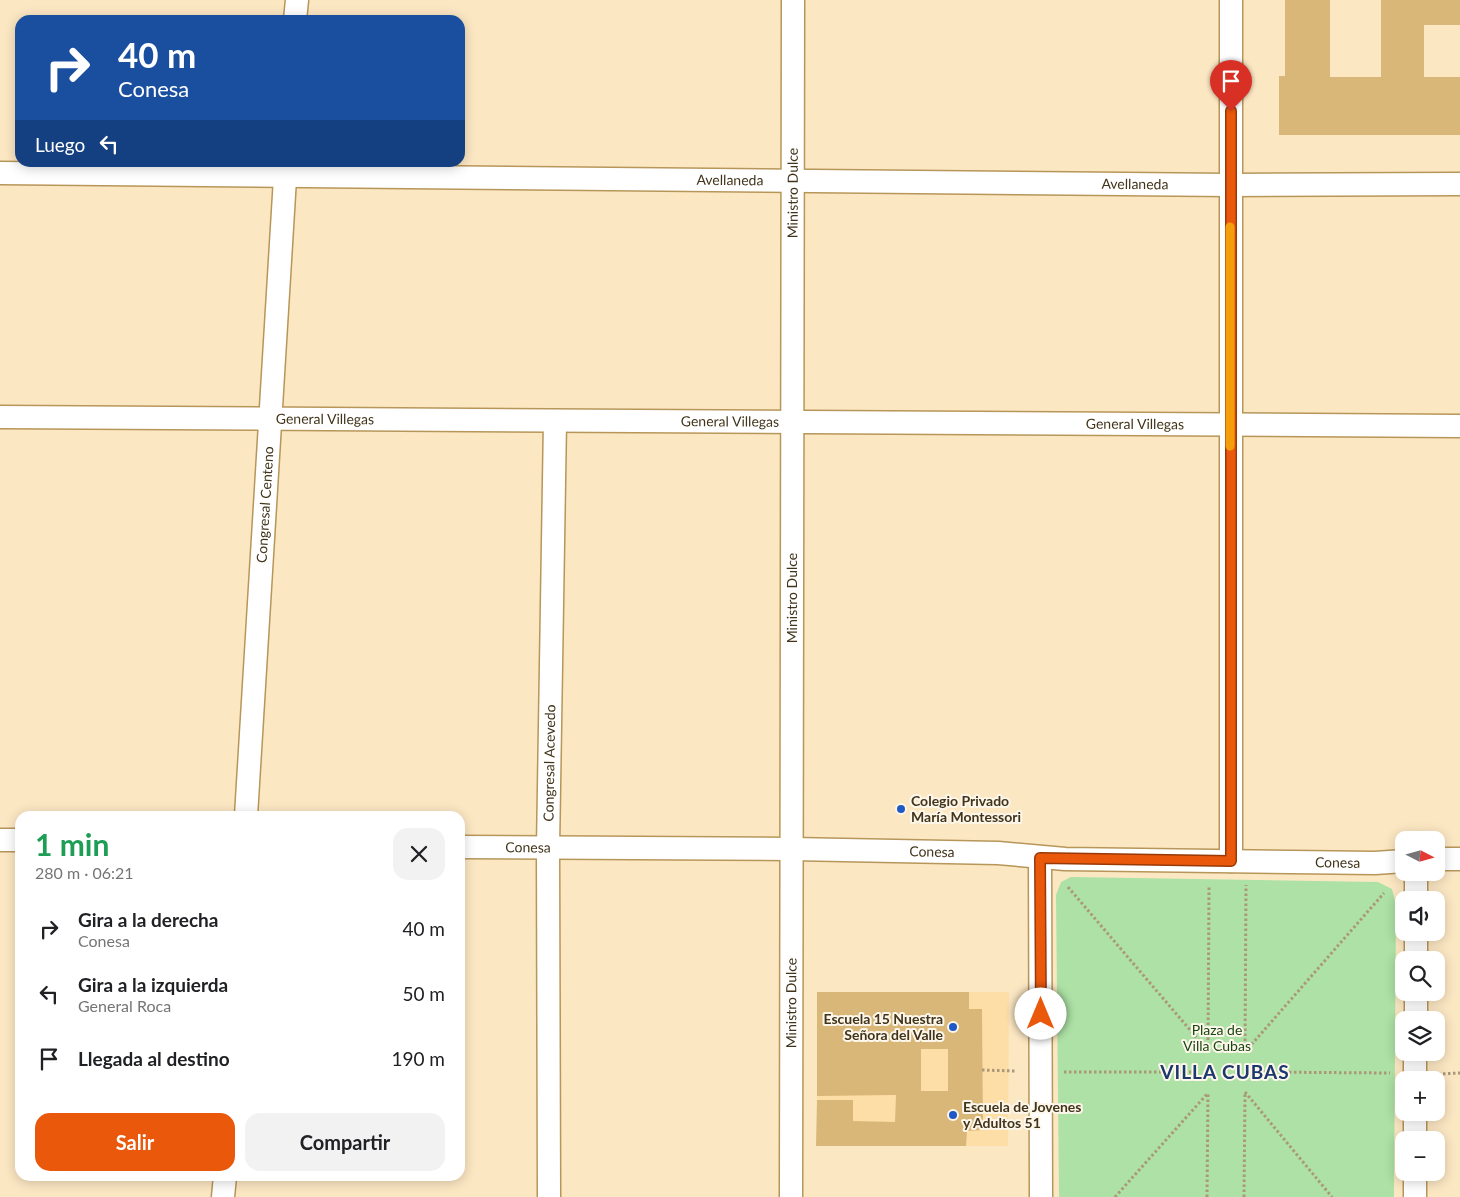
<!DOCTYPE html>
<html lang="es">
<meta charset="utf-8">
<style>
body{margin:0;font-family:Lato,sans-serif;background:#f2f2f2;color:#202124;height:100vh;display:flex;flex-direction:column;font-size:19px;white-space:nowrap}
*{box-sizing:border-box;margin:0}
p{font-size:16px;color:#757577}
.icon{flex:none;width:28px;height:28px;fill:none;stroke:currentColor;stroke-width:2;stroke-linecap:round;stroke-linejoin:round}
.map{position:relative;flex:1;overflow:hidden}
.details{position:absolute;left:15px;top:811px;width:450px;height:370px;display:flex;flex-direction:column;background:#fff;border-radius:15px;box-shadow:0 2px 12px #0003}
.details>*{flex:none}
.hud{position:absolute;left:15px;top:15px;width:450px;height:152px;border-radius:15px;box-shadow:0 2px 12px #0003;background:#1a4fa0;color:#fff;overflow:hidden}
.needle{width:32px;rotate:96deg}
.tools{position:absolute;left:1395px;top:831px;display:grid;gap:10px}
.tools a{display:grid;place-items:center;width:50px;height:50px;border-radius:10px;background:#fff;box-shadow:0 2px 12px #0003;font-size:25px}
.pin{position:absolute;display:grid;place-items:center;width:42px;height:42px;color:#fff;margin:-51px -21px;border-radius:50% 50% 50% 0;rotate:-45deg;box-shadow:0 0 5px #0007}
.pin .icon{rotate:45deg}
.me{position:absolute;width:55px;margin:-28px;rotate:0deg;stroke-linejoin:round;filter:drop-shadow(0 0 4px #0008)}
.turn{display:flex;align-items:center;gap:18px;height:105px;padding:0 20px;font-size:22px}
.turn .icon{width:65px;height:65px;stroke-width:2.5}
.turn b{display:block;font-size:35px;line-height:42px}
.then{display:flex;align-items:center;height:48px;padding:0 20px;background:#0003;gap:10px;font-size:19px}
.round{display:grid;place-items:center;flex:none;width:52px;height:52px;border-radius:15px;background:#f2f2f2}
.head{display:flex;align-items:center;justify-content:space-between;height:85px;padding:0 20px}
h1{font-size:30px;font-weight:700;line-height:38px;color:#1e9e55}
.action{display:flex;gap:10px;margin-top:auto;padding:10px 20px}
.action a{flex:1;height:58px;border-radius:15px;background:#ea580c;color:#fff;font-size:20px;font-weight:700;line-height:58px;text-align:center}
.action a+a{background:#f2f2f2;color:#202124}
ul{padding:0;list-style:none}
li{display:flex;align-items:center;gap:15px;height:65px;padding:0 20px}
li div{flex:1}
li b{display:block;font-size:19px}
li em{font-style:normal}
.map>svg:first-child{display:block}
</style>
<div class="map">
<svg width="1460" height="1197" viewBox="0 0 1460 1197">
<rect width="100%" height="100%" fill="#fce7c3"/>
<path fill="#fedea7" d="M 817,992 L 1009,992 L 1008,1146 L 817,1146 Z"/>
<path fill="#ade1a5" d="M 1071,877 L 1378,882 L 1392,889 L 1396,905 L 1394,1197 L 1059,1197 L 1056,895 L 1061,882 Z"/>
<path fill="#d9b779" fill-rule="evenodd" d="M 1285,0 L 1330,0 L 1330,77 L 1381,77 L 1381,0 L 1460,0 L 1460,25 L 1424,25 L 1424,77 L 1460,77 L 1460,135 L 1279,135 L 1279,76 L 1285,76 Z
M 817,992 L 969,992 L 969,1009 L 982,1009 L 983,1130 L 967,1131 L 966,1146 L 816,1146 L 817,1100 L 853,1100 L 853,1121 L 895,1122 L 896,1095 L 817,1096 ZM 921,1049 L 948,1049 L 948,1091 L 921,1091 Z"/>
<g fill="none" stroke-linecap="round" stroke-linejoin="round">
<g stroke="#b79659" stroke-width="25">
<g id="minor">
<path d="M 295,20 L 297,0"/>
<path id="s1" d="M 0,173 L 1230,185 L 1460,184"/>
<path id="s2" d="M 0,417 L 1460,426"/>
<path id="s3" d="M 246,816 L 286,162"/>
<path d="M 0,840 L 20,840"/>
<path id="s4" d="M 460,847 L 792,849 L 998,853 L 1065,859 L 1375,863 L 1404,861"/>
<path d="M 1040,858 L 1041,1197"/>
<path d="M 1436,859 L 1460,859"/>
<path d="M 1231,861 L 1231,0"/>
<path d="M 1416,900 L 1416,872"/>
<path d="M 1416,960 L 1416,932"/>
<path d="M 1416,1020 L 1416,992"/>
<path d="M 1415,1080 L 1415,1052"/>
<path d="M 1415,1140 L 1415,1112"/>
<path d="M 223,1197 L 225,1176"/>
<path id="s5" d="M 549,1197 L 548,848 L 555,421"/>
<path id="s6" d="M 791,1197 L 793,0"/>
<path d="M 1415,1197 L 1415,1172"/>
</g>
</g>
<path stroke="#aa9879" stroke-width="3" stroke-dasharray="2.5 2.5" stroke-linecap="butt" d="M 1068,887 L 1208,1051
M 1208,1050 L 1209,885
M 1245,1051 L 1246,885
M 1245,1052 L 1384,893
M 982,1070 L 1015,1071
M 1064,1072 L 1198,1072
M 1254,1072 L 1390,1073
M 1438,1074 L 1460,1073
M 1245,1092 L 1332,1197
M 1115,1197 L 1208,1093
M 1207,1197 L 1208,1094
M 1244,1197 L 1245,1093"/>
<use href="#minor" stroke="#fff" stroke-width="22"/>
</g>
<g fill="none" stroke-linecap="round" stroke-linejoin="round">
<g stroke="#983908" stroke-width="12">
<path id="route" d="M 1041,1014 L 1040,858 L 1231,861 L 1231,111"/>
</g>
<use href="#route" stroke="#ea580c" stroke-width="9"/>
<path stroke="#f59e0b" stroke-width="9" d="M 1230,446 L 1230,227"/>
</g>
<g fill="#1f59c5" stroke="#fdf6ea" stroke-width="2">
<circle cx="901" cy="809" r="5"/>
<circle cx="953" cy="1027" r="5"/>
<circle cx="953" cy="1115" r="5"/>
</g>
<g text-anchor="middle" stroke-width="4" stroke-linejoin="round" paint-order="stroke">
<g font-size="14" fill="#41341a" stroke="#fdf6ea">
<text dy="5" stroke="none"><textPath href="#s1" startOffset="730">Avellaneda</textPath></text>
<text dy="5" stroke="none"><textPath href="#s1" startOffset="1135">Avellaneda</textPath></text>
<text dy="5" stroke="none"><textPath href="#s6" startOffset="1004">Ministro Dulce</textPath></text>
<text dy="5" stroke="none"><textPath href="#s2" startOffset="325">General Villegas</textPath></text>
<text dy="5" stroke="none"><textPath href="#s2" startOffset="730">General Villegas</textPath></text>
<text dy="5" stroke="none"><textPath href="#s2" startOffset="1135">General Villegas</textPath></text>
<text dy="5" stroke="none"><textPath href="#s3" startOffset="312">Congresal Centeno</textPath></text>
<text dy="5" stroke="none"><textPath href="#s6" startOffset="599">Ministro Dulce</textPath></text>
<text dy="5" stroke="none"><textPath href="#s5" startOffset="434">Congresal Acevedo</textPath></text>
<text dy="5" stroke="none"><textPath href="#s4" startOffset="68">Conesa</textPath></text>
<text dy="5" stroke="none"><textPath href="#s4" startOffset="472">Conesa</textPath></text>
<text dy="5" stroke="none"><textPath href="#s4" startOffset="878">Conesa</textPath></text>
<text dy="5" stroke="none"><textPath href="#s6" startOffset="194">Ministro Dulce</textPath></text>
</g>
<g font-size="14" font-weight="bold" fill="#41341a" stroke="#fdf6ea" text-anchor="start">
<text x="911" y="806">Colegio Privado<tspan x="911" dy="16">María Montessori</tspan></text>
<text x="943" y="1024" text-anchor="end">Escuela 15 Nuestra<tspan x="943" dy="16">Señora del Valle</tspan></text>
<text x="963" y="1112">Escuela de Jovenes<tspan x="963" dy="16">y Adultos 51</tspan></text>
</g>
<g font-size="14" fill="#184612" stroke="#fdf6ea">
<text x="1217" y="1035">Plaza de<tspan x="1217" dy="16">Villa Cubas</tspan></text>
</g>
<g font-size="19" font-weight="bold" letter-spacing="1" fill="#1b386e" stroke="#fdf6ea">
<text x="1225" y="1079">VILLA CUBAS</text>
</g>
</g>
</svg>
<div class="tools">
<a><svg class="needle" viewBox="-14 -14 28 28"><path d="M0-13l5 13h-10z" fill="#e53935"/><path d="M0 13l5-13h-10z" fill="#757577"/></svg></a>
<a><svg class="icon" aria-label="sound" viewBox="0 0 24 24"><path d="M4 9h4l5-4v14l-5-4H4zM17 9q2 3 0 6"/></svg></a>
<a><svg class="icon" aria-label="search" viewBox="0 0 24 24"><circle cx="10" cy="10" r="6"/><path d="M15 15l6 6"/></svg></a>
<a><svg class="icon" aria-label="layers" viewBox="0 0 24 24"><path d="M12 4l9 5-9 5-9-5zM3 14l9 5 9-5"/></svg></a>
<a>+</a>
<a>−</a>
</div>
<div class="pin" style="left:1231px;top:111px;background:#d93025"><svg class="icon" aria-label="arrive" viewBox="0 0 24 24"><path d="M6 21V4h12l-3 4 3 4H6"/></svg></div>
<svg class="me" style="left:1041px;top:1014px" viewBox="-20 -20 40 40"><circle r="19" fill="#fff"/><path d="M0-13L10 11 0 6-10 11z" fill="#ea580c"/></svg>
<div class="hud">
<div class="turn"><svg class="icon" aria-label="right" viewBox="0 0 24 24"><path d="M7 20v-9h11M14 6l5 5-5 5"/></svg><div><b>40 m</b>Conesa</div></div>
<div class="then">Luego<svg class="icon" aria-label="left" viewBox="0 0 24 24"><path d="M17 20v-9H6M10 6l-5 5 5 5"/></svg></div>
</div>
<section class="details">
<div class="head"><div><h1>1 min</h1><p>280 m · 06:21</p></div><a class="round"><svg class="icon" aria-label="close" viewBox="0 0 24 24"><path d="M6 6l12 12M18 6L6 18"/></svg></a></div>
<ul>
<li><svg class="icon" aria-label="right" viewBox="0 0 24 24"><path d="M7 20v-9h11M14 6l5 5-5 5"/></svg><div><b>Gira a la derecha</b><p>Conesa</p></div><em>40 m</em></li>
<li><svg class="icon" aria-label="left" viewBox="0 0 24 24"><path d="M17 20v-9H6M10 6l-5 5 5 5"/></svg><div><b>Gira a la izquierda</b><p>General Roca</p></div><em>50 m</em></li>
<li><svg class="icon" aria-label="arrive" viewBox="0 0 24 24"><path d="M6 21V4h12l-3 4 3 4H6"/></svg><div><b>Llegada al destino</b></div><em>190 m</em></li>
</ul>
<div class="action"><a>Salir</a><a>Compartir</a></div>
</section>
</div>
